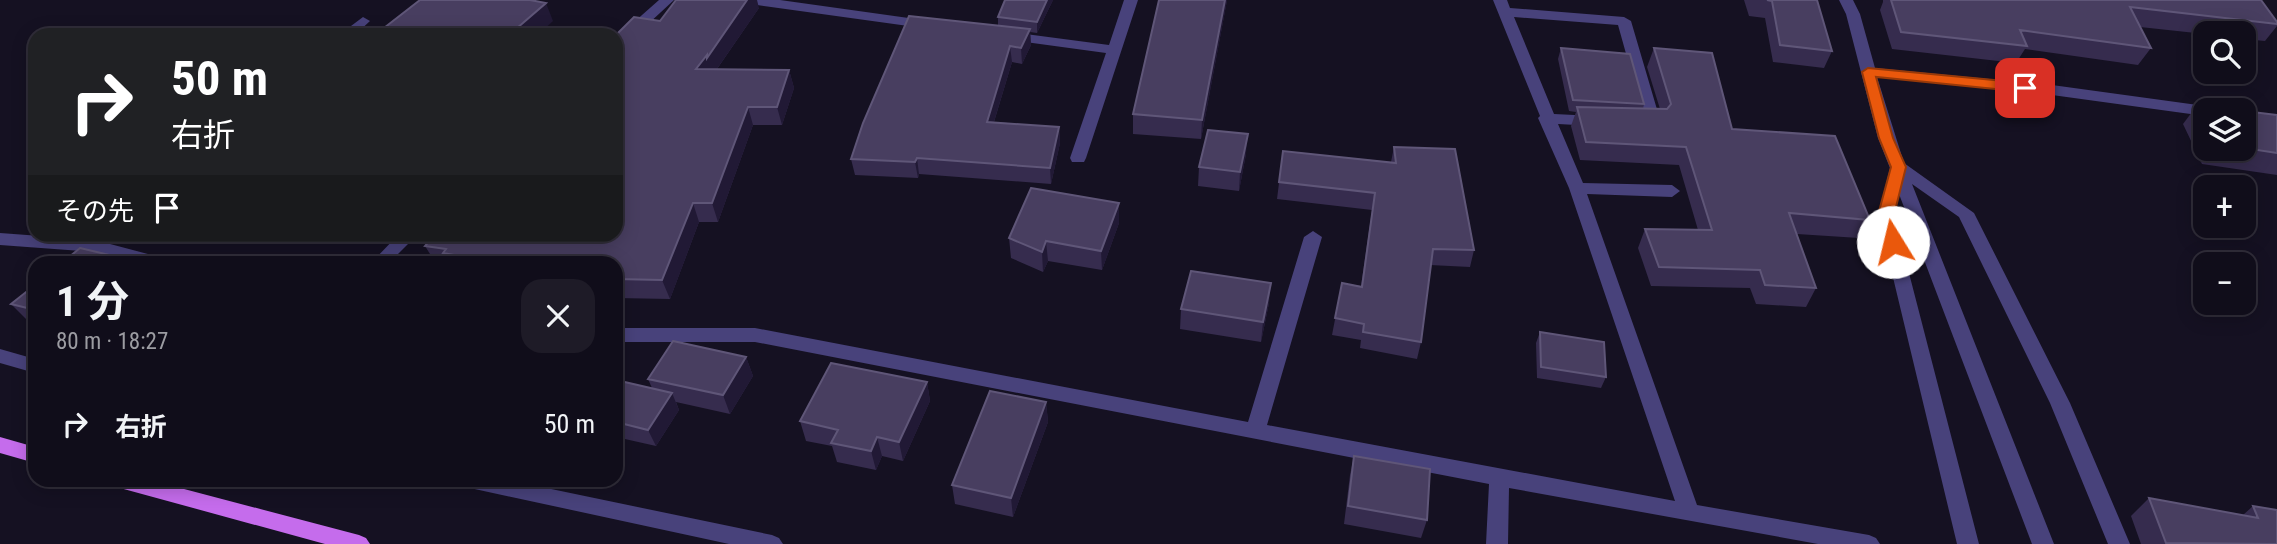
<!DOCTYPE html>
<html lang="ja">
<meta charset="utf-8">
<style>
body{margin:0;font-family:"Roboto Condensed","Noto Sans JP",sans-serif;background:#1e1b27;color:#f1f3f6;height:100vh;display:flex;flex-direction:column;font-size:26px;white-space:nowrap}
*{box-sizing:border-box;margin:0}
p{font-size:23px;color:#9c9ca2}
.icon{flex:none;width:38px;height:38px;fill:none;stroke:currentColor;stroke-width:2;stroke-linecap:round;stroke-linejoin:round}
.map{position:relative;flex:1;overflow:hidden}
.drawer{position:absolute;left:28px;top:256px;width:595px;height:231px;display:flex;flex-direction:column;background:#100d1a;border-radius:21px;box-shadow:0 4px 18px #0003,0 0 0 2px #302d39}
.drawer>*{flex:none}
.top-card{position:absolute;left:28px;top:28px;width:595px;height:214px;border-radius:21px;box-shadow:0 4px 18px #0003,0 0 0 2px #302d39;background:#202124;color:#fff;overflow:hidden}
.controls{position:absolute;left:2193px;top:21px;display:grid;gap:14px}
.controls a{display:grid;place-items:center;width:63px;height:63px;border-radius:14px;background:#100d1a;box-shadow:0 4px 18px #0003,0 0 0 2px #302d39;font-size:35px}
.pin{position:absolute;display:grid;place-items:center;width:60px;height:60px;color:#fff;margin:-30px;border-radius:14px;box-shadow:0 4px 10px #0006}
.me{position:absolute;width:77px;margin:-38px;rotate:351deg;stroke-linejoin:round;filter:drop-shadow(0 0 5px #0008)}
.turn{display:flex;align-items:center;gap:24px;height:147px;padding:0 28px;font-size:32px}
.turn .icon{width:91px;height:91px;stroke-width:2.5}
.turn b{display:block;font-size:49px;line-height:60px}
.then{display:flex;align-items:center;height:66px;padding:0 28px;background:#0003;gap:14px;font-size:26px}
.round{display:grid;place-items:center;flex:none;width:74px;height:74px;border-radius:21px;background:#1e1b27}
.overview{display:flex;align-items:center;justify-content:space-between;height:119px;padding:0 28px}
h1{font-size:42px;font-weight:700;line-height:52px}
ul{padding:0;list-style:none}
li{display:flex;align-items:center;gap:21px;height:98px;padding:0 28px}
li div{flex:1}
li b{display:block;font-size:26px}
li em{font-style:normal}
.map>svg:first-child{display:block}
</style>
<div class="map">
<svg width="2277" height="544" viewBox="0 0 2277 544">
<rect width="100%" height="100%" fill="#151122"/>
<g fill="none" stroke-linecap="round" stroke-linejoin="round">
<path fill="#48427b" fill-rule="evenodd" d="M 659,0 L 674,0 L 621,49 L 616,50 L 616,38 Z
M 743,0 L 780,0 L 930,21 L 937,25 L 930,29 L 750,4 Z
M 1124,0 L 1138,0 L 1086,158 L 1084,162 L 1072,162 L 1070,158 L 1106,53 L 1010,40 L 1003,36 L 1010,32 L 1109,45 Z
M 1493,0 L 1507,0 L 1510,8 L 1624,17 L 1631,21 L 1661,123 L 1653,128 L 1639,126 L 1636,123 L 1644,118 L 1618,25 L 1514,17 L 1554,114 L 1595,116 L 1603,121 L 1595,126 L 1558,124 L 1583,183 L 1672,185 L 1680,191 L 1672,197 L 1587,194 L 1697,505 L 1869,535 L 1876,538 L 1880,544 L 1818,544 L 1509,488 L 1508,544 L 1486,544 L 1489,484 L 755,342 L 616,342 L 616,328 L 755,328 L 1248,422 L 1304,237 L 1313,231 L 1322,237 L 1267,425 L 1675,501 L 1569,188 L 1538,118 L 1540,116 Z
M 1839,0 L 1853,0 L 1860,14 L 1875,68 L 2052,85 L 2205,106 L 2212,110 L 2205,110 L 2205,116 L 2052,95 L 1877,77 L 1904,163 L 1974,213 L 2070,403 L 2130,544 L 2108,544 L 2050,403 L 1959,217 L 1912,184 L 2054,544 L 2032,544 L 1899,194 L 1894,215 L 1979,544 L 1957,544 L 1878,215 L 1890,168 L 1878,138 L 1846,14 Z
M 363,17 L 370,21 L 355,35 L 339,35 Z
M 0,233 L 95,240 L 163,258 L 166,262 L 135,262 L 95,252 L 0,245 Z
M 399,234 L 418,234 L 390,262 L 372,262 Z
M 0,349 L 35,359 L 35,373 L 0,363 Z
M 460,480 L 508,480 L 772,535 L 779,538 L 783,544 L 729,544 L 470,488 L 463,486 Z"/>
<path fill="#c56cec" fill-rule="evenodd" d="M 0,437 L 35,447 L 35,463 L 0,453 Z
M 110,480 L 150,480 L 359,535 L 366,538 L 370,544 L 325,544 L 120,488 L 113,486 Z"/>
</g>
<path fill="#362c4e" d="M 1053,0 L 1037,33 L 1030,32 L 1031,45 L 1022,64 L 1012,62 L 994,122 L 1059,127 L 1060,143 L 1051,184 L 919,174 L 918,178 L 855,175 L 851,159 L 998,26 L 998,17 Z
M 1159,0 L 1227,0 L 1201,139 L 1133,134 L 1133,114 Z
M 1744,0 L 1817,0 L 1832,51 L 1824,68 L 1773,62 L 1765,18 L 1749,16 Z
M 1883,0 L 2261,0 L 2277,22 L 2277,26 L 2265,41 L 2244,39 L 2244,33 L 2205,33 L 2205,34 L 2140,27 L 2151,48 L 2138,65 L 2025,49 L 2016,63 L 1892,49 L 1880,10 L 1883,2 Z
M 759,8 L 717,69 L 789,70 L 794,88 L 782,125 L 753,125 L 718,222 L 699,222 L 670,299 L 616,298 L 616,262 L 435,262 L 425,246 L 660,21 Z
M 1561,48 L 1644,104 L 1643,109 L 1660,109 L 1647,67 L 1654,48 L 1732,129 L 1870,220 L 1859,238 L 1797,234 L 1816,288 L 1806,307 L 1756,304 L 1750,288 L 1651,286 L 1638,248 L 1645,229 L 1698,230 L 1679,165 L 1580,160 L 1571,126 L 1576,112 L 1569,111 L 1558,59 Z
M 2198,104 L 2205,110 L 2205,149 L 2244,149 L 2244,111 L 2277,115 L 2277,175 L 2202,164 L 2183,124 Z
M 1394,147 L 1474,250 L 1470,267 L 1430,265 L 1421,342 L 1417,359 L 1360,348 L 1361,340 L 1332,335 L 1342,283 L 1361,286 L 1372,210 L 1277,199 L 1283,151 L 1391,162 Z
M 1246,154 L 1239,191 L 1198,186 L 1199,167 Z
M 1119,223 L 1102,270 L 1048,261 L 1043,272 L 1011,258 L 1009,238 Z
M 35,285 L 35,325 L 30,323 L 11,304 Z
M 1269,303 L 1261,342 L 1180,329 L 1181,309 Z
M 1540,332 L 1606,377 L 1601,388 L 1537,378 L 1536,343 Z
M 746,357 L 753,376 L 730,414 L 676,402 L 679,410 L 656,446 L 616,437 L 616,380 L 652,388 L 648,379 Z
M 927,382 L 930,401 L 903,461 L 882,456 L 876,470 L 837,462 L 832,446 L 806,441 L 800,421 Z
M 1046,402 L 1048,422 L 1013,517 L 955,504 L 952,485 Z
M 1354,456 L 1427,520 L 1421,538 L 1344,524 L 1350,475 Z
M 2149,498 L 2243,515 L 2253,506 L 2277,544 L 2141,544 L 2131,516 Z"/>
<path fill="#211935" d="M 747,0 L 757,0 L 759,8 L 712,76 L 696,69 Z
M 1047,0 L 1053,0 L 1037,33 L 1037,22 Z
M 1225,0 L 1227,0 L 1226,6 L 1201,139 L 1202,120 Z
M 546,3 L 553,21 L 538,35 L 509,35 Z
M 1030,29 L 1031,45 L 1022,64 L 1021,48 Z
M 1010,46 L 1012,62 L 989,138 L 987,122 Z
M 789,70 L 794,88 L 782,125 L 777,107 Z
M 748,107 L 753,125 L 718,222 L 712,203 Z
M 1059,127 L 1060,143 L 1051,184 L 1050,168 Z
M 1248,134 L 1246,154 L 1239,191 L 1240,172 Z
M 917,158 L 919,174 L 918,178 L 915,162 Z
M 693,203 L 699,222 L 670,299 L 662,280 Z
M 1119,203 L 1119,223 L 1102,270 L 1101,251 Z
M 1046,241 L 1048,261 L 1043,272 L 1042,252 Z
M 1271,283 L 1269,303 L 1261,342 L 1263,322 Z
M 746,357 L 753,376 L 730,414 L 723,395 Z
M 927,382 L 930,401 L 903,461 L 899,442 Z
M 672,393 L 679,410 L 656,446 L 648,430 Z
M 1046,402 L 1048,422 L 1013,517 L 1011,498 Z
M 877,437 L 882,456 L 876,470 L 871,451 Z"/>
<path fill="#483e60" stroke="#5f5678" stroke-width="2" d="M 420,0 L 530,0 L 546,3 L 509,35 L 375,35 Z
M 676,0 L 747,0 L 707,58 L 707,55 L 696,69 L 789,70 L 777,107 L 748,107 L 712,203 L 693,203 L 662,280 L 616,279 L 616,262 L 493,262 L 443,253 L 446,249 L 425,246 L 435,234 L 616,234 L 616,35 L 634,17 L 660,21 Z
M 1005,0 L 1047,0 L 1037,22 L 998,17 Z
M 1159,0 L 1225,0 L 1202,120 L 1133,114 Z
M 1767,0 L 1817,0 L 1832,51 L 1780,45 L 1772,1 Z
M 1891,0 L 2261,0 L 2277,22 L 2277,24 L 2130,7 L 2151,48 L 2020,30 L 2027,46 L 1901,32 Z
M 909,16 L 1030,29 L 1021,48 L 1010,46 L 987,122 L 1059,127 L 1050,168 L 917,158 L 915,162 L 851,159 L 863,123 Z
M 1561,48 L 1630,54 L 1644,104 L 1573,100 Z
M 1654,48 L 1712,53 L 1732,129 L 1835,136 L 1870,220 L 1789,213 L 1816,288 L 1765,285 L 1760,270 L 1659,267 L 1645,229 L 1712,230 L 1686,147 L 1586,142 L 1577,107 L 1667,109 L 1671,104 Z
M 2198,104 L 2241,110 L 2205,110 L 2205,118 Z
M 2244,111 L 2277,115 L 2277,153 L 2244,148 Z
M 1208,130 L 1248,134 L 1240,172 L 1199,167 Z
M 1394,147 L 1455,149 L 1474,250 L 1433,249 L 1421,342 L 1363,332 L 1364,324 L 1335,318 L 1342,283 L 1362,287 L 1375,193 L 1279,182 L 1283,151 L 1396,163 Z
M 1031,188 L 1119,203 L 1101,251 L 1046,241 L 1042,252 L 1009,238 Z
M 80,248 L 139,262 L 63,262 Z
M 1191,271 L 1271,283 L 1263,322 L 1181,309 Z
M 35,285 L 35,310 L 11,304 Z
M 1540,332 L 1604,342 L 1606,377 L 1541,367 Z
M 673,341 L 746,357 L 723,395 L 648,379 Z
M 831,363 L 927,382 L 899,442 L 877,437 L 871,451 L 831,443 L 838,430 L 800,421 Z
M 616,380 L 672,393 L 648,430 L 616,422 Z
M 990,391 L 1046,402 L 1011,498 L 952,485 Z
M 1354,456 L 1430,469 L 1427,520 L 1348,506 Z
M 2149,498 L 2258,518 L 2253,506 L 2277,510 L 2277,544 L 2166,543 Z"/>
<path fill="#ea580c" stroke="#983908" stroke-width="2" d="M 1868,68 L 2025,83 L 2032,88 L 2025,92 L 1876,77 L 1893,138 L 1906,167 L 1894,215 L 1901,242 L 1893,248 L 1885,242 L 1878,215 L 1891,167 L 1879,138 L 1862,72 Z"/>
</svg>
<div class="controls">
<a><svg class="icon" aria-label="search" viewBox="0 0 24 24"><circle cx="10" cy="10" r="6"/><path d="M15 15l6 6"/></svg></a>
<a><svg class="icon" aria-label="layers" viewBox="0 0 24 24"><path d="M12 4l9 5-9 5-9-5zM3 14l9 5 9-5"/></svg></a>
<a>+</a>
<a>−</a>
</div>
<div class="pin" style="left:2025px;top:88px;background:#d93025"><svg class="icon" aria-label="arrive" viewBox="0 0 24 24"><path d="M6 21V4h12l-3 4 3 4H6"/></svg></div>
<svg class="me" style="left:1893px;top:242px" viewBox="-20 -20 40 40"><circle r="19" fill="#fff"/><path d="M0-13L10 11 0 6-10 11z" fill="#ea580c"/></svg>
<div class="top-card">
<div class="turn"><svg class="icon" aria-label="right" viewBox="0 0 24 24"><path d="M7 20v-9h11M14 6l5 5-5 5"/></svg><div><b>50 m</b>右折</div></div>
<div class="then">その先<svg class="icon" aria-label="arrive" viewBox="0 0 24 24"><path d="M6 21V4h12l-3 4 3 4H6"/></svg></div>
</div>
<section class="drawer">
<div class="overview"><div><h1>1 分</h1><p>80 m · 18:27</p></div><a class="round"><svg class="icon" aria-label="close" viewBox="0 0 24 24"><path d="M6 6l12 12M18 6L6 18"/></svg></a></div>
<ul>
<li><svg class="icon" aria-label="right" viewBox="0 0 24 24"><path d="M7 20v-9h11M14 6l5 5-5 5"/></svg><div><b>右折</b></div><em>50 m</em></li>
</ul>
</section>
</div>
